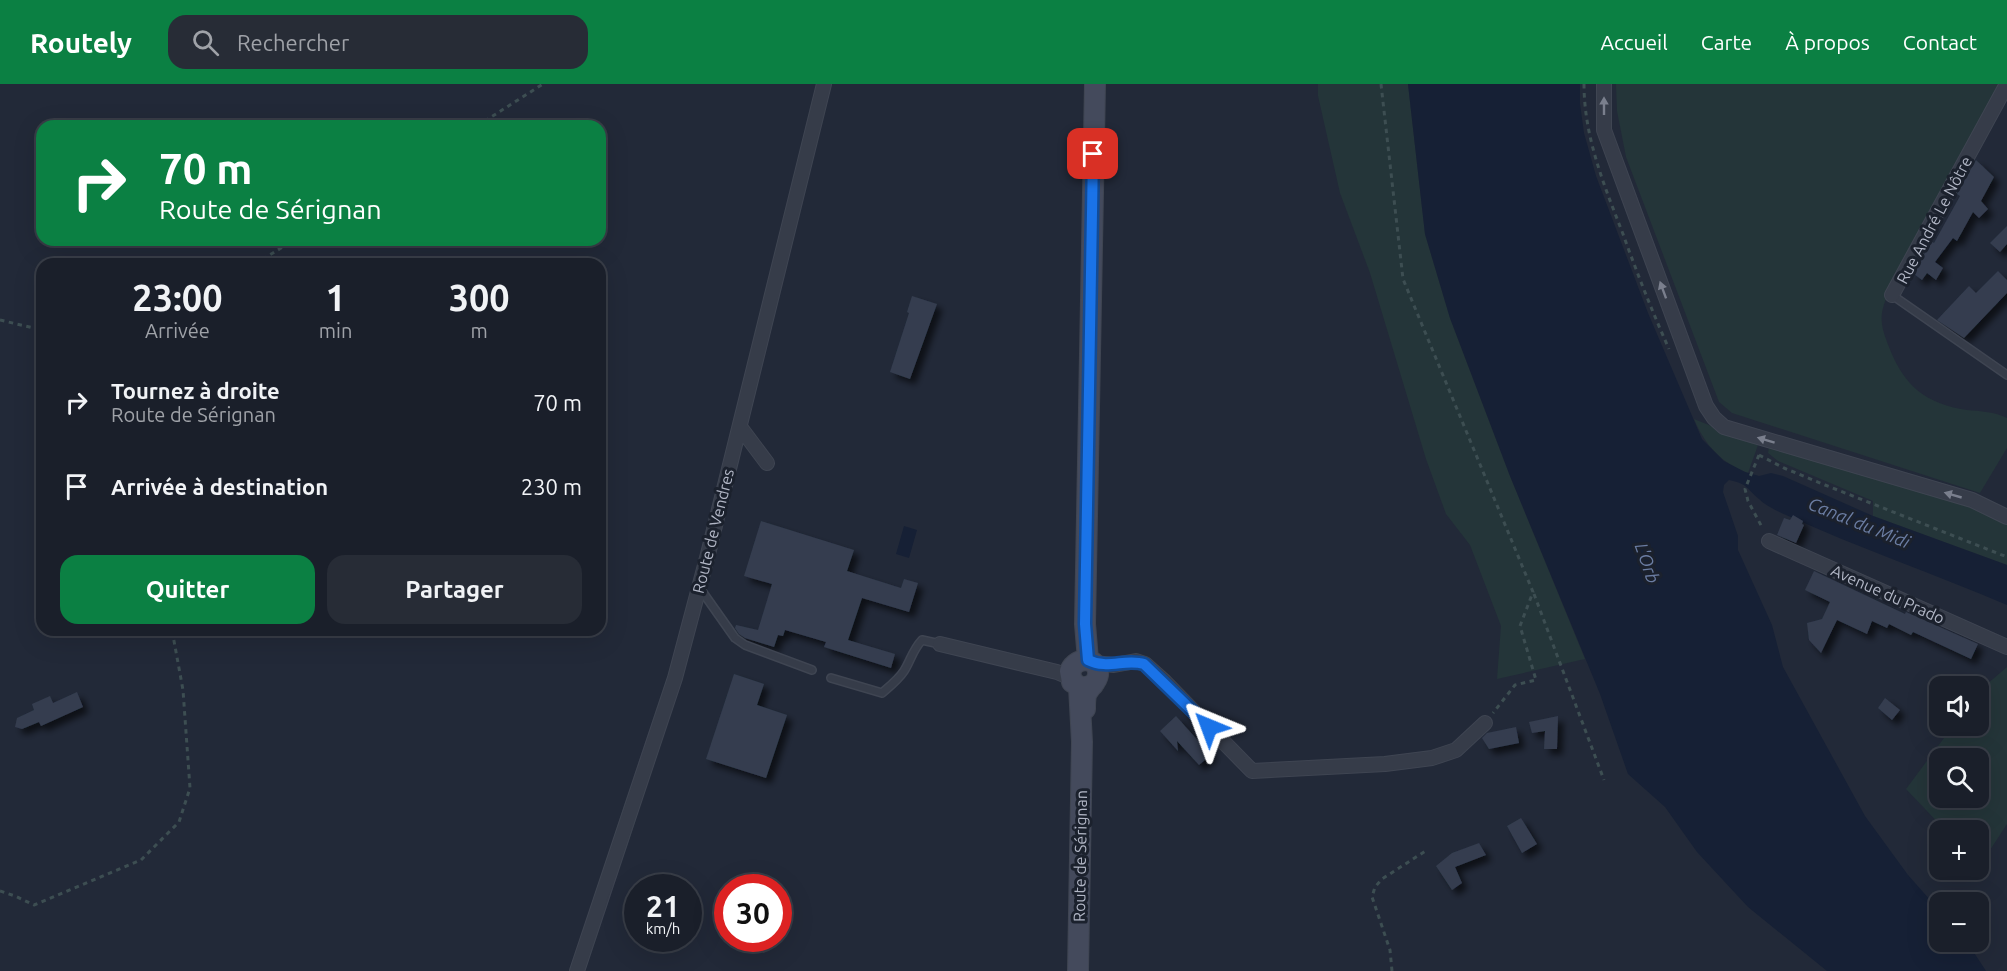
<!DOCTYPE html>
<html lang="fr">
<meta charset="utf-8">
<style>
body{margin:0;font-family:Ubuntu,sans-serif;background:#272c36;color:#f1f3f6;height:100vh;display:flex;flex-direction:column;font-size:22px;white-space:nowrap}
*{box-sizing:border-box;margin:0}
p{font-size:20px;color:#9fa2a8}
.icon{flex:none;width:33px;height:33px;fill:none;stroke:currentColor;stroke-width:2;stroke-linecap:round;stroke-linejoin:round}
.map{position:relative;flex:1;overflow:hidden}
.drawer{position:absolute;left:36px;top:174px;width:570px;height:378px;display:flex;flex-direction:column;background:#1a1f2a;border-radius:18px;box-shadow:0 6px 24px #0002,0 0 0 2px #383d47}
.drawer>*{flex:none}
.top-card{position:absolute;left:36px;top:36px;width:570px;height:126px;border-radius:18px;box-shadow:0 6px 24px #0002,0 0 0 2px #383d47;background:#0b8043;color:#fff;overflow:hidden}
.fabs{position:absolute;left:1929px;top:592px;display:grid;gap:12px}
.fabs a{display:grid;place-items:center;width:60px;height:60px;border-radius:12px;background:#1a1f2a;box-shadow:0 6px 24px #0002,0 0 0 2px #383d47;font-size:30px}
.speed{position:absolute;left:624px;top:790px;display:flex;gap:12px;font-size:30px;font-weight:700;text-align:center}
.speed>*{display:grid;place-content:center;width:78px;height:78px;border-radius:50%;background:#1a1f2a;box-shadow:0 6px 24px #0002,0 0 0 2px #383d47;line-height:1}
.speed small{font-size:15px;font-weight:400}
.speed .limit{border:9px solid #d22;background:#fff;color:#111}
.pin{position:absolute;display:grid;place-items:center;width:51px;height:51px;color:#fff;margin:-26px;border-radius:12px;box-shadow:0 3px 9px #0006}
.me{position:absolute;width:66px;margin:-33px;rotate:316deg;stroke-linejoin:round;filter:drop-shadow(0 0 4px #0008)}
.turn{display:flex;align-items:center;gap:21px;height:126px;padding:0 24px;font-size:27px}
.turn .icon{width:78px;height:78px;stroke-width:2.5}
.turn b{display:block;font-size:42px;line-height:51px}
.eta{display:flex;justify-content:space-evenly;align-items:center;height:102px;text-align:center}
.eta b{font-size:36px;font-weight:700;line-height:42px}
.action{display:flex;gap:12px;margin-top:auto;padding:12px 24px}
.action a{flex:1;height:69px;border-radius:18px;background:#0b8043;color:#fff;font-size:24px;font-weight:700;line-height:69px;text-align:center}
.action a+a{background:#272c36;color:#f1f3f6}
ul{padding:0;list-style:none}
li{display:flex;align-items:center;gap:18px;height:84px;padding:0 24px}
li div{flex:1}
li b{display:block;font-size:22px}
li em{font-style:normal}
header{display:flex;align-items:center;gap:36px;box-sizing:border-box;height:84px;padding:0 30px;background:#0b8043;color:#fff}
header strong{font-size:28px}
nav{display:flex;gap:33px;margin-inline-start:auto;font-size:21px}
.search{width:420px;height:54px;background:#272c36;display:flex;align-items:center;gap:15px;box-sizing:border-box;padding:0 21px;border-radius:18px;color:#9fa2a8;font-size:22px}
.map>svg:first-child{display:block}
</style>
<header>
<strong>Routely</strong>
<div class="search"><svg class="icon" aria-label="search" viewBox="0 0 24 24"><circle cx="10" cy="10" r="6"/><path d="M15 15l6 6"/></svg>Rechercher</div>
<nav><a>Accueil</a><a>Carte</a><a>À propos</a><a>Contact</a></nav>
</header>
<div class="map">
<svg width="2007" height="887" viewBox="0 0 2007 887">
<defs>
<filter id="shadow"><feDropShadow dx="5.5" dy="5.5" stdDeviation="3" flood-color="#0009"/></filter>
</defs>
<rect width="100%" height="100%" fill="#222938"/>
<path fill="#243539" fill-rule="evenodd" d="M 1318,0 L 1408,0 L 1425,150 L 1450,234 L 1510,392 L 1585,575 L 1497,595 L 1501,542 L 1470,461 L 1446,430 L 1426,375 L 1370,189 L 1340,109 L 1318,12 Z
M 1616,0 L 2004,0 L 1886,215 C 1878,235 1882,244 1889,263 C 1904,302 1926,320 1967,326 C 1980,327 1995,328 2007,334 L 2007,364 L 1980,409 L 1732,329 L 1719,318 L 1626,73 L 1617,27 Z
M 1694,335 L 1758,361 L 1748,389 C 1721,379 1705,361 1694,335 Z
M 1769,363 L 1966,421 L 2007,439 L 2007,481 L 1873,432 L 1873,417 L 1778,377 L 1768,369 Z
M 2007,583 L 2007,740 L 1979,783 L 1978,747 L 1946,747 L 1906,705 L 1953,642 L 1978,642 L 1979,607 ZM 1940,675 L 1978,675 L 1978,714 L 1940,714 Z"/>
<path fill="#162035" d="M 1408,0 L 1580,0 L 1580,20 L 1584,49 L 1596,92 L 1648,229 L 1702,355 L 1724,377 L 1745,388 L 1759,392 L 1771,389 L 1783,392 L 1873,432 L 2007,481 L 2007,521 C 1934,490 1859,464 1786,431 C 1777,427 1766,422 1759,415 C 1746,404 1748,400 1729,396 L 1724,401 L 1723,408 L 1738,452 L 1738,466 L 1772,541 L 1783,583 L 1865,732 L 1908,791 L 1939,826 L 1940,858 L 1967,858 L 1986,887 L 1827,887 L 1748,823 L 1697,768 L 1665,723 L 1628,690 L 1600,610 L 1510,392 L 1450,234 L 1425,150 Z
M 904,442 L 917,446 L 909,474 L 896,470 Z"/>
<path fill="#343d4f" filter="url(#shadow)" d="M 1976,76 L 1994,93 L 1981,117 L 1988,125 L 1979,134 L 1973,128 L 1957,157 L 1953,154 L 1935,178 L 1943,184 L 1936,196 L 1927,189 L 1922,196 L 1914,190 L 1931,157 L 1934,159 L 1960,112 L 1957,110 Z
M 2007,142 L 2007,160 L 2000,168 L 1990,159 Z
M 1998,187 L 2007,196 L 2007,209 L 1964,254 L 1937,236 L 1969,202 L 1976,209 Z
M 912,212 L 937,220 L 910,295 L 890,288 L 909,229 L 907,228 Z
M 1793,431 L 1803,437 L 1802,440 L 1804,441 L 1796,459 L 1777,451 L 1784,434 L 1790,436 Z
M 761,437 L 854,466 L 847,487 L 901,504 L 904,495 L 918,499 L 909,528 L 862,514 L 848,556 L 895,570 L 891,584 L 824,563 L 826,558 L 785,546 L 783,552 L 778,551 L 774,563 L 745,554 L 739,550 L 735,544 L 736,541 L 758,546 L 772,500 L 744,492 Z
M 1814,487 L 1905,530 L 1906,528 L 1978,560 L 1971,575 L 1913,548 L 1911,551 L 1889,540 L 1887,544 L 1872,537 L 1867,550 L 1837,536 L 1821,569 L 1809,556 L 1807,539 L 1822,535 L 1830,518 L 1805,506 Z
M 734,590 L 764,600 L 757,621 L 787,631 L 766,694 L 706,675 Z
M 77,608 L 83,623 L 41,642 L 39,638 L 22,645 L 15,643 L 17,634 L 34,626 L 32,620 L 50,612 L 53,619 Z
M 1885,614 L 1900,626 L 1892,636 L 1878,624 Z
M 1176,632 L 1211,671 L 1199,681 L 1177,657 L 1178,667 L 1160,647 Z
M 1558,632 L 1557,665 L 1544,665 L 1545,647 L 1532,649 L 1529,638 Z
M 1516,643 L 1519,659 L 1489,665 L 1482,654 L 1487,649 Z
M 1521,734 L 1537,760 L 1522,769 L 1507,742 Z
M 1479,759 L 1486,771 L 1455,783 L 1462,799 L 1452,806 L 1436,782 L 1452,769 Z"/>
<g fill="none" stroke-linecap="round" stroke-linejoin="round">
<g stroke="#3f4552" stroke-width="10">
<path id="service" d="M 1892,211 L 2007,291
M 699,503 L 735,554 L 745,561 L 812,586
M 831,594 L 882,609 C 890,602 898,596 904,587 C 911,576 912,567 922,556 L 940,560"/>
</g>
<g stroke="#3f4552" stroke-width="16">
<path id="minor" d="M 1604,0 L 1604,46 L 1706,322 L 1714,334 L 1724,343 L 1972,416 L 2007,433
M 1892,211 L 2007,0
M 740,343 L 767,379
M 1769,457 L 2007,563
M 940,560 L 1057,588 L 1071,594
M 1094,579 L 1114,581 L 1136,577 L 1145,580 L 1165,598 L 1252,687 L 1385,680 L 1432,674 L 1456,666 L 1485,639
M 577,887 L 675,594 L 708,470 L 824,0"/>
</g>
<g stroke="#3f4552" stroke-width="22">
<path id="secondary" d="M 1088,576 L 1085,540 L 1095,0
M 1085,625 C 1085,621 1085,615 1086,611 C 1089,603 1097,599 1098,591 C 1100,573 1077,571 1070,587 L 1072,598 L 1082,604 L 1093,601
M 1078,887 L 1082,658 L 1079,603"/>
</g>
<path stroke="#3d4e52" stroke-width="3" stroke-dasharray="4.5 4.5" stroke-linecap="butt" d="M 1381,0 L 1403,195 L 1533,508 L 1520,542 L 1536,596 L 1515,601 L 1493,629
M 1584,0 C 1584,53 1604,101 1623,150 C 1637,189 1652,227 1669,265
M 477,42 L 543,0
M 255,180 L 294,156
M 0,236 L 42,246
M 1759,371 L 1784,384 L 1825,401 L 2007,473
M 1759,371 L 1745,405 L 1748,417 L 1763,445
M 1534,510 L 1604,696
M 0,807 L 15,812 L 34,821 L 141,776 L 179,738 L 190,704 L 183,606 L 172,546
M 1392,887 L 1390,866 L 1372,813 L 1375,803 L 1382,795 L 1427,766"/>
<use href="#service" stroke="#363c49" stroke-width="7"/>
<use href="#minor" stroke="#363c49" stroke-width="14"/>
<use href="#secondary" stroke="#444a5c" stroke-width="20"/>
</g>
<defs><path id="oneway-solid" d="M-6-.8H1V-3.2L6.5 0L1 3.2V.8H-6Z" transform="scale(1.5)"/></defs>
<g fill="#7a7f8d">
<use href="#oneway-solid" transform="translate(1604 22) rotate(-90)"/>
<use href="#oneway-solid" transform="translate(1663 206) rotate(-110)"/>
<use href="#oneway-solid" transform="translate(1766 356) rotate(-163)"/>
<use href="#oneway-solid" transform="translate(1953 411) rotate(-164)"/>
</g>
<g fill="none" stroke-linecap="round" stroke-linejoin="round">
<g stroke="#114b97" stroke-width="15">
<path id="route" d="M 1093,70 L 1085,540 L 1088,576 C 1107,586 1126,574 1144,580 L 1209,643"/>
</g>
<use href="#route" stroke="#1a73e8" stroke-width="10"/>
</g>
<g text-anchor="middle" stroke-width="6" stroke-linejoin="round" paint-order="stroke">
<g font-size="16" fill="#b1b6c5" stroke="#1b212d">
<text transform="translate(1934 136) rotate(-62)" y="6">Rue André Le Nôtre</text>
<text transform="translate(713 447) rotate(-76)" y="6">Route de Vendres</text>
<text transform="translate(1888 510) rotate(24)" y="6">Avenue du Prado</text>
<text transform="translate(1080 772) rotate(-89)" y="6">Route de Sérignan</text>
</g>
<g font-size="18" font-style="italic" fill="#6b7da3" stroke="#1b212d">
<text transform="translate(1859 439) rotate(22)" y="6">Canal du Midi</text>
<text transform="translate(1647 479) rotate(71)" y="6">L'Orb</text>
</g>
</g>
</svg>
<div class="fabs">
<a><svg class="icon" aria-label="sound" viewBox="0 0 24 24"><path d="M4 9h4l5-4v14l-5-4H4zM17 9q2 3 0 6"/></svg></a>
<a><svg class="icon" aria-label="search" viewBox="0 0 24 24"><circle cx="10" cy="10" r="6"/><path d="M15 15l6 6"/></svg></a>
<a>+</a>
<a>−</a>
</div>
<div class="speed"><div>21<small>km/h</small></div><div class="limit">30</div></div>
<div class="pin" style="left:1093px;top:70px;background:#d93025"><svg class="icon" aria-label="arrive" viewBox="0 0 24 24"><path d="M6 21V4h12l-3 4 3 4H6"/></svg></div>
<svg class="me" style="left:1209px;top:643px" viewBox="-20 -20 40 40"><path d="M0-17L14 15 0 8-14 15z" fill="#1a73e8" stroke="#fff" stroke-width="4"/></svg>
<div class="top-card">
<div class="turn"><svg class="icon" aria-label="right" viewBox="0 0 24 24"><path d="M7 20v-9h11M14 6l5 5-5 5"/></svg><div><b>70 m</b>Route de Sérignan</div></div>
</div>
<section class="drawer">
<div class="eta">
<div><b>23:00</b><p>Arrivée</p></div>
<div><b>1</b><p>min</p></div>
<div><b>300</b><p>m</p></div>
</div>
<ul>
<li><svg class="icon" aria-label="right" viewBox="0 0 24 24"><path d="M7 20v-9h11M14 6l5 5-5 5"/></svg><div><b>Tournez à droite</b><p>Route de Sérignan</p></div><em>70 m</em></li>
<li><svg class="icon" aria-label="arrive" viewBox="0 0 24 24"><path d="M6 21V4h12l-3 4 3 4H6"/></svg><div><b>Arrivée à destination</b></div><em>230 m</em></li>
</ul>
<div class="action"><a>Quitter</a><a>Partager</a></div>
</section>
</div>
